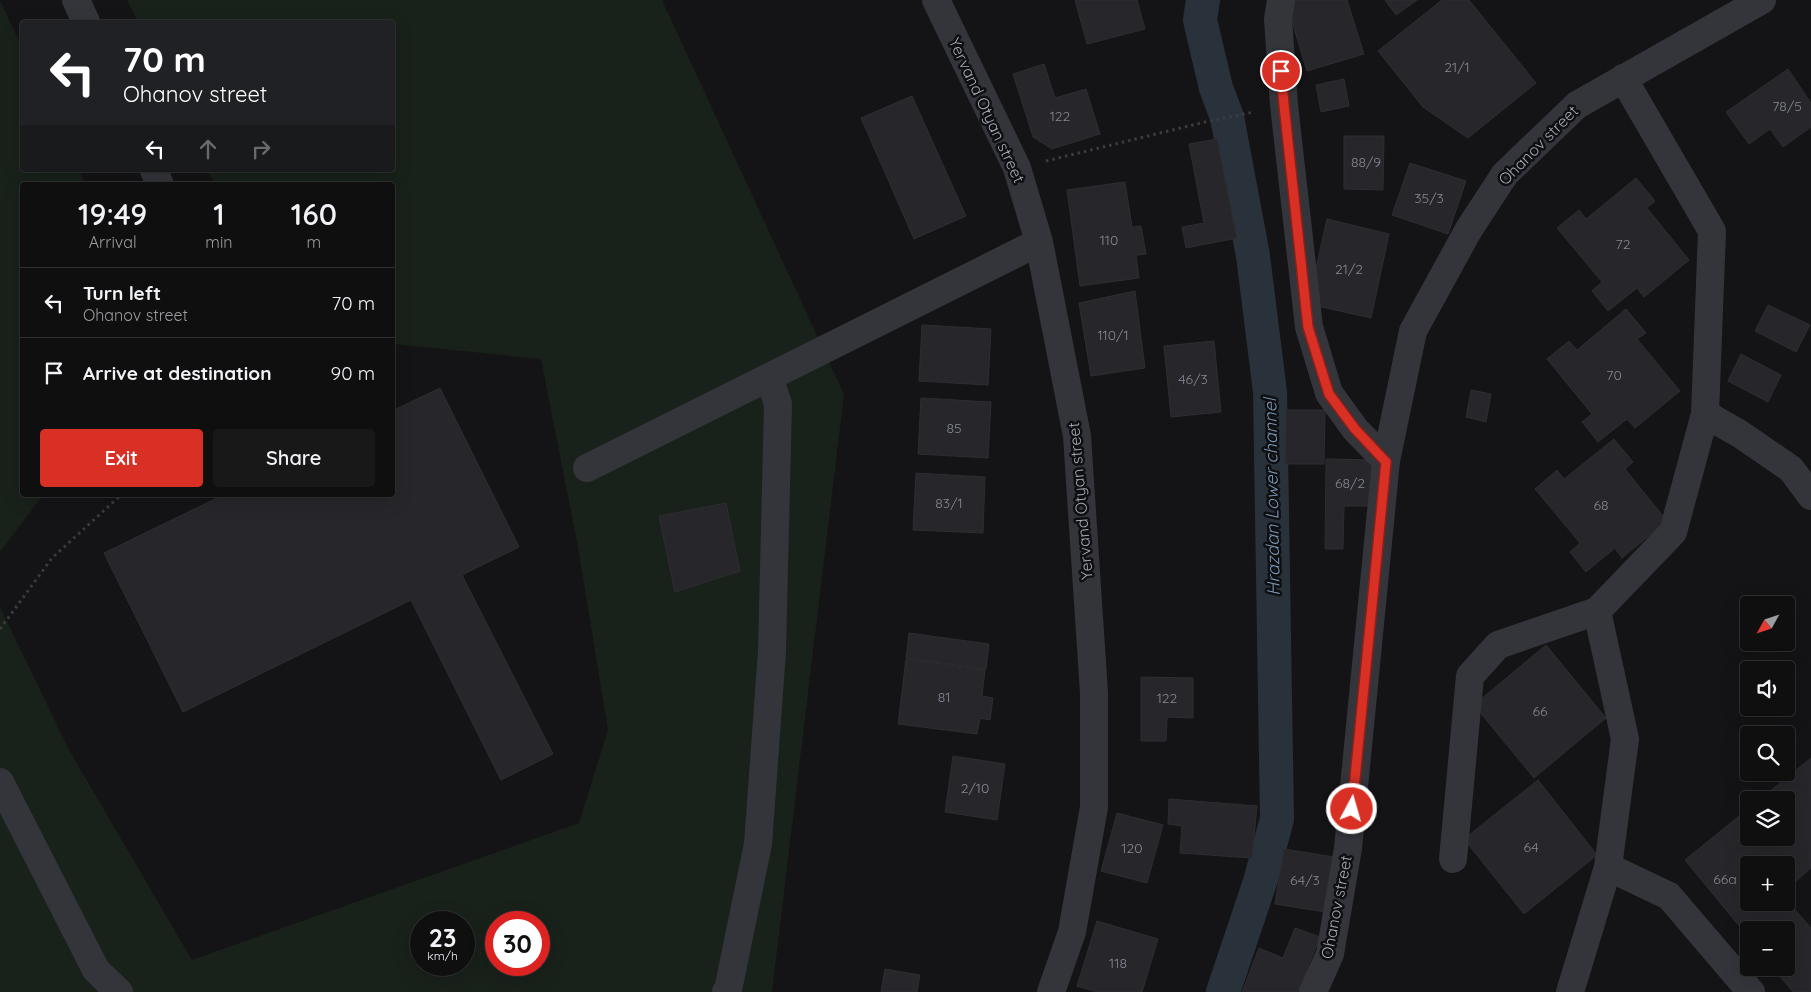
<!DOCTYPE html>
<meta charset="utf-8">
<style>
body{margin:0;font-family:Quicksand,sans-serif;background:#181819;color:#f1f3f6;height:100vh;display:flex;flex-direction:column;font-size:19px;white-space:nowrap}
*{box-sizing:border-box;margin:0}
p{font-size:16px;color:#9b9c9f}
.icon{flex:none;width:28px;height:28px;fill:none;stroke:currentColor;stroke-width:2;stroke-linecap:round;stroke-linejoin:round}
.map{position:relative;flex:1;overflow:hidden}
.drawer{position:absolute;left:20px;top:182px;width:375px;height:315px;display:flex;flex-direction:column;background:#0f0f10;border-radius:5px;box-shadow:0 5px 20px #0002,0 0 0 1px #2f2f30}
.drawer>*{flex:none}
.banner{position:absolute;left:20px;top:20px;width:375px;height:152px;border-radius:5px;box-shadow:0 5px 20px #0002,0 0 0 1px #2f2f30;background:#202124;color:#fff;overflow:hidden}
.needle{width:32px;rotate:230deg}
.buttons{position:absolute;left:1740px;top:596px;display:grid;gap:10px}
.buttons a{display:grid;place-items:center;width:55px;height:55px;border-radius:5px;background:#0f0f10;box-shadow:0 5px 20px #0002,0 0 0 1px #2f2f30;font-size:25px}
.speed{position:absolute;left:410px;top:911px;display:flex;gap:10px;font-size:25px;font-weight:700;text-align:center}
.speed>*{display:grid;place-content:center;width:65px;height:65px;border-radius:50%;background:#0f0f10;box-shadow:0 5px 20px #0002,0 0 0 1px #2f2f30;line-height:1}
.speed small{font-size:12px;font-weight:400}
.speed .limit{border:8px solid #d22;background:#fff;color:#111}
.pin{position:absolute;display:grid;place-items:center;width:42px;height:42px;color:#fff;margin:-21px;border:2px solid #fff;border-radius:50%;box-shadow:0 1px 5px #0007}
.me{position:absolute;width:55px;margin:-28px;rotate:6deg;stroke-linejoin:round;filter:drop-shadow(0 0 4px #0008)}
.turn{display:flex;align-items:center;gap:18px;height:105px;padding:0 20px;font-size:22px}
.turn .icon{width:65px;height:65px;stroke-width:2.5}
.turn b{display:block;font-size:35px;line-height:42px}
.lanes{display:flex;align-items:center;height:48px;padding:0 20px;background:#0003;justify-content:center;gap:25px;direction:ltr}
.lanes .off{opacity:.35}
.eta{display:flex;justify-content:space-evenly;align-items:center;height:85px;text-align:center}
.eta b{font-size:30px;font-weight:600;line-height:35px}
.action{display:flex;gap:10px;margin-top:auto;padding:10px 20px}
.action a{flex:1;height:58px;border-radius:5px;background:#d93025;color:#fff;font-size:20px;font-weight:600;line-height:58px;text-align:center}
.action a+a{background:#181819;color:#f1f3f6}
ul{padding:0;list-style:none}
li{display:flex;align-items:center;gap:15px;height:70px;padding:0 20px;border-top:1px solid #2f2f30}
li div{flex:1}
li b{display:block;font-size:19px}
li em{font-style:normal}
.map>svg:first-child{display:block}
</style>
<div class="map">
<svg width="1811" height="992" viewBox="0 0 1811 992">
<rect width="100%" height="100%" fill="#141416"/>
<path fill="#19211b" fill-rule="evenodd" d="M 0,0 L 22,48 L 22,170 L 79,170 L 86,185 L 22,185 L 22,495 L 43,495 L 0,552 Z
M 127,0 L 662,0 L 844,394 L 772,992 L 0,992 L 0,602 L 0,607 L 69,750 L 192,960 L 579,823 L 608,730 L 578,547 L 541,359 L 393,344 L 392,185 L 215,185 L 208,170 L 392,170 L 392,22 L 138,22 ZM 421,922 L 464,922 L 464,965 L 421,965 ZM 496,922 L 539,922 L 539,965 L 496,965 Z"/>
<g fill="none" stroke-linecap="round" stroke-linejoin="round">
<path stroke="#29323b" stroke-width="34" d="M 1203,0 L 1200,20 L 1216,88 L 1227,117 L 1253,256 L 1270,392 L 1277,819 L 1260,882 L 1223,992"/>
</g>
<path fill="#27262a" stroke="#2e2d32" d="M 1075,0 L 1137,0 L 1145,29 L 1087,44 Z
M 1292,0 L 1347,0 L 1364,54 L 1307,71 L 1286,2 Z
M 1385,0 L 1417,0 L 1396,15 Z
M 1442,0 L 1469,0 L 1536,83 L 1468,138 L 1423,107 L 1378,51 Z
M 1044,64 L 1055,98 L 1086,89 L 1100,134 L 1052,149 L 1033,137 L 1013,74 Z
M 1788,69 L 1811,103 L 1811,127 L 1783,147 L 1770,129 L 1749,144 L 1726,112 Z
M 1344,79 L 1349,106 L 1321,112 L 1316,85 Z
M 912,96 L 966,216 L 914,239 L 861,118 Z
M 1344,136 L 1384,136 L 1383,190 L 1344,189 Z
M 1217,139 L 1237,238 L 1186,248 L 1182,227 L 1204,223 L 1189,144 Z
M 1410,163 L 1466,181 L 1448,234 L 1392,215 Z
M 1636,178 L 1655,201 L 1647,208 L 1689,260 L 1644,297 L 1637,288 L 1608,311 L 1592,291 L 1602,282 L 1557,228 L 1579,210 L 1586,219 Z
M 1125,182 L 1132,227 L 1141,226 L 1146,254 L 1136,255 L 1139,278 L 1080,286 L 1067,190 Z
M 1327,219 L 1389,234 L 1371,318 L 1308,304 Z
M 1135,291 L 1145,368 L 1091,376 L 1079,303 Z
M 1768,305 L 1810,325 L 1796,352 L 1755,331 Z
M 1626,309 L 1646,333 L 1637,339 L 1680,391 L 1635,428 L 1627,419 L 1598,442 L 1582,422 L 1592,414 L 1547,359 L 1569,341 L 1577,350 Z
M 922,325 L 991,329 L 988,385 L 919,381 Z
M 1214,341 L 1221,412 L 1171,417 L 1164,346 Z
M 1741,354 L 1781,375 L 1768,402 L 1728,381 Z
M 440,388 L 519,547 L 462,575 L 553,754 L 501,780 L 411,600 L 183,712 L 104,553 L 223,495 L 392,495 L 392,411 Z
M 1471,390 L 1491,394 L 1486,422 L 1466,417 Z
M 921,398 L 991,402 L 988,458 L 918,454 Z
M 1286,410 L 1325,410 L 1324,464 L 1285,464 Z
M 1614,439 L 1633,462 L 1625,469 L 1667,521 L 1622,558 L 1615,548 L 1586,572 L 1570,552 L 1580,543 L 1535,489 L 1557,470 L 1564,479 Z
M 1326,459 L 1375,460 L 1375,506 L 1344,506 L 1343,549 L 1325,549 Z
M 916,473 L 985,477 L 983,533 L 913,530 Z
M 726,503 L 740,571 L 675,592 L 659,516 Z
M 909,633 L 989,644 L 986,669 L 906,658 Z
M 1546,645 L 1606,718 L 1534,778 L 1474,705 Z
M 906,659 L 985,670 L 982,696 L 993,698 L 990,720 L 980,718 L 977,734 L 898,724 Z
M 1141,677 L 1193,678 L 1193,718 L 1167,717 L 1166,741 L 1141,741 Z
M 953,756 L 1005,764 L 997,820 L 945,812 Z
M 1811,758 L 1811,868 L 1786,890 L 1786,865 L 1749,865 L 1749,902 L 1786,902 L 1786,899 L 1811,928 L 1811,992 L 1793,992 L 1773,968 L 1786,968 L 1786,930 L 1749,930 L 1749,938 L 1685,860 L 1749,808 L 1749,838 L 1786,838 L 1786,800 L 1759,800 Z
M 1538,780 L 1597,855 L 1524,914 L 1464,839 Z
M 1169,799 L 1257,806 L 1252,858 L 1180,853 L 1182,826 L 1168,824 Z
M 1117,813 L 1163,825 L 1147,883 L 1101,871 Z
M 1284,849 L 1334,857 L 1325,912 L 1275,904 Z
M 1097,921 L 1158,939 L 1142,992 L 1097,992 L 1077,986 Z
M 1295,928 L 1320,937 L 1298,992 L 1242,992 L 1259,948 L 1283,958 Z
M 885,969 L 920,975 L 917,992 L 881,992 Z"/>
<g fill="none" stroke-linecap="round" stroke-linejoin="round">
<path stroke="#3a3c42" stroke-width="3" stroke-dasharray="2.5 4" stroke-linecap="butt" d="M 1046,161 L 1205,122 L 1254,112
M 0,629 L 52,558 L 121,495"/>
<path stroke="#34353b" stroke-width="28" d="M 76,0 L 86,22
M 936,0 L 1017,168 L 1039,242 L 1077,436 L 1094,693 L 1094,807 L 1072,932 L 1051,992
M 1281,0 L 1278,19 L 1284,105 L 1309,327 L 1329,393 L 1355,429 L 1386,461
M 154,170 L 160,185
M 1705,414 L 1740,434 L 1791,469 L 1811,496
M 587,468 L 769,377
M 0,782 L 96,970 L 119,992
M 1453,859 L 1470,676 L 1498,645 L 1597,611
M 1608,867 L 1669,896 L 1751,992
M 726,992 L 728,990 L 758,844 L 772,651 L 778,404 L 769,377 L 1039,242
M 1313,992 L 1330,954 L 1348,848 L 1386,461 L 1413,331 L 1469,229 L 1505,174 L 1577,105 L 1762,0
M 1570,992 L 1608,867 L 1625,739 L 1597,611 L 1673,532 L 1705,414 L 1712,231 L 1623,78"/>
</g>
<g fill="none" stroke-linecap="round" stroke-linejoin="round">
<g stroke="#8d1f18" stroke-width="12">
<path id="route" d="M 1281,71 L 1284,105 L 1308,327 L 1329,394 L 1355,429 L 1386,462 L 1352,809"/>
</g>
<use href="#route" stroke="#d93025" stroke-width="9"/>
</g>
<g text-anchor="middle" stroke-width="5" stroke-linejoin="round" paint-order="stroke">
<g font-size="14" fill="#848893">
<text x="1457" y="72">21/1</text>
<text x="1787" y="111">78/5</text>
<text x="1060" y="121">122</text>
<text x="1366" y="167">88/9</text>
<text x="1429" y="203">35/3</text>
<text x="1109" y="245">110</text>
<text x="1623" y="249">72</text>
<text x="1349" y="274">21/2</text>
<text x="1113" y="340">110/1</text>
<text x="1614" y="380">70</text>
<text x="1193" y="384">46/3</text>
<text x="954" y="433">85</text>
<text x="1350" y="488">68/2</text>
<text x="949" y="508">83/1</text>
<text x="1601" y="510">68</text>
<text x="944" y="702">81</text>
<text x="1167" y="703">122</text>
<text x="1540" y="716">66</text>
<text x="975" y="793">2/10</text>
<text x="1531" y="852">64</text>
<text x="1132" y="853">120</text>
<text x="1725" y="884">66a</text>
<text x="1305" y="885">64/3</text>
<text x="1118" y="968">118</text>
</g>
<g font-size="16" fill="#a4a9b7" stroke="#0f0f11">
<text transform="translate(987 110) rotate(65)" y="6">Yervand Otyan street</text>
<text transform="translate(1538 145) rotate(-45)" y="6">Ohanov street</text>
<text transform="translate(1080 501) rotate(-95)" y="6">Yervand Otyan street</text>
<text transform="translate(1336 907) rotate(-79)" y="6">Ohanov street</text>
</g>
<g font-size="18" font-style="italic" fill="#7796b6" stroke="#0f0f11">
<text transform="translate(1272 497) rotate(-91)" y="6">Hrazdan Lower channel</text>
</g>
</g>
</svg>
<div class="buttons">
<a><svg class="needle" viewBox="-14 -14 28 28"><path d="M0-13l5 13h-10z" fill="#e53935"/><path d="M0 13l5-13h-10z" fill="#9b9c9f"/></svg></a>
<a><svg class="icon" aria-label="sound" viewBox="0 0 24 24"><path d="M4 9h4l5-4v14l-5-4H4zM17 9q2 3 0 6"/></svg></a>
<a><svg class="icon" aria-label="search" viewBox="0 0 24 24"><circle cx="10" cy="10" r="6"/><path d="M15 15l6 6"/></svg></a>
<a><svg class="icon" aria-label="layers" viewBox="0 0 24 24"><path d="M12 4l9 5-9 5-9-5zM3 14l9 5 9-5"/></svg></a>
<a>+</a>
<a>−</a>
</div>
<div class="speed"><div>23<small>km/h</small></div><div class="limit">30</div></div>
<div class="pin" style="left:1281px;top:71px;background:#d93025"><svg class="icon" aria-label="arrive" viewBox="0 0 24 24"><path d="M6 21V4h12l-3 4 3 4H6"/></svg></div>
<svg class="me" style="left:1352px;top:809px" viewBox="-20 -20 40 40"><circle r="17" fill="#d93025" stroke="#fff" stroke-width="3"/><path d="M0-11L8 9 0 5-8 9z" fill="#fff"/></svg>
<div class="banner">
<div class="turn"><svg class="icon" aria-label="left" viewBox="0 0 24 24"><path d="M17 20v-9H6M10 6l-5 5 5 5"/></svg><div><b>70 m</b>Ohanov street</div></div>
<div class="lanes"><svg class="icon" aria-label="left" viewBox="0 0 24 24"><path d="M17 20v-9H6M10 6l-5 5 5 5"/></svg><svg class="icon off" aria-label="ahead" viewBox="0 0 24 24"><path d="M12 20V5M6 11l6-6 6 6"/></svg><svg class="icon off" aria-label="right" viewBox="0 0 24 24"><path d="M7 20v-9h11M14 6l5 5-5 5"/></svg></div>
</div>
<section class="drawer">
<div class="eta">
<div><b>19:49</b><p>Arrival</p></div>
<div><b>1</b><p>min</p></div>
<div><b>160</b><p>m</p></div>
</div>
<ul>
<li><svg class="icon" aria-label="left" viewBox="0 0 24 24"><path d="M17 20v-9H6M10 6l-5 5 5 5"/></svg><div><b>Turn left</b><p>Ohanov street</p></div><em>70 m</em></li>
<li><svg class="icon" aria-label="arrive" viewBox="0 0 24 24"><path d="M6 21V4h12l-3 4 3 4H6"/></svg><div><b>Arrive at destination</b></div><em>90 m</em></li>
</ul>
<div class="action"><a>Exit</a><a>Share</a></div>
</section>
</div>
